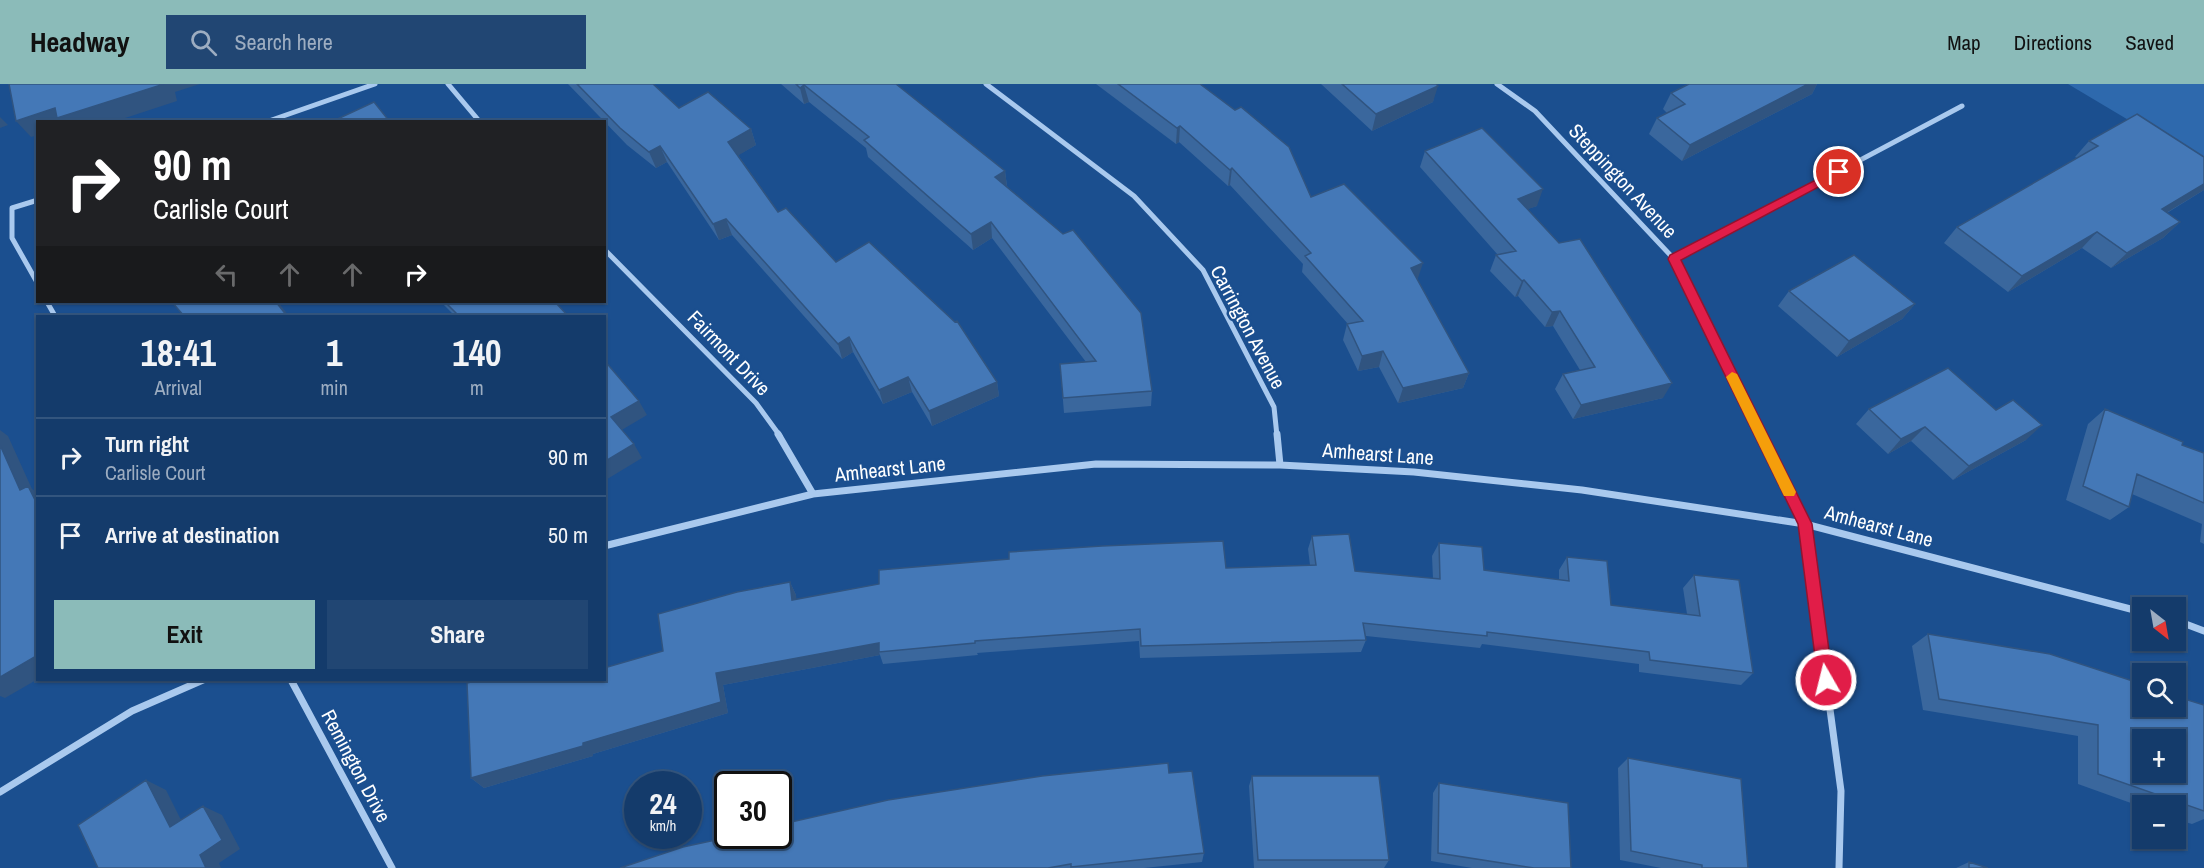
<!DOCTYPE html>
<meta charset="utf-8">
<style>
body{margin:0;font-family:"Archivo Narrow",sans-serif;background:#214673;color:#f1f3f6;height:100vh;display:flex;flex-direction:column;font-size:22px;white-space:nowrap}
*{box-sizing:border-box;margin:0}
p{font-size:20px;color:#9dadc1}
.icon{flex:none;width:33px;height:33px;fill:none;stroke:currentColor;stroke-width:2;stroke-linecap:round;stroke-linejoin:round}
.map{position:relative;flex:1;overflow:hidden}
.details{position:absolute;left:36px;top:231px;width:570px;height:366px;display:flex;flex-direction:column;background:#143b6b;border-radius:0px;box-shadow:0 2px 4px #0004,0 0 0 2px #33557e}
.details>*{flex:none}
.hud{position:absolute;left:36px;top:36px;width:570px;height:183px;border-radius:0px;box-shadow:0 2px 4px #0004,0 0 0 2px #33557e;background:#202124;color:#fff;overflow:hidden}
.needle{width:39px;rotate:149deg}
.tools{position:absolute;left:2132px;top:513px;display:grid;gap:12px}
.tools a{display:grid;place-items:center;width:54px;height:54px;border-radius:0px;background:#143b6b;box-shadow:0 2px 4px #0004,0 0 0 2px #33557e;font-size:30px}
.speed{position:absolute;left:624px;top:687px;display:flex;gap:12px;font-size:30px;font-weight:700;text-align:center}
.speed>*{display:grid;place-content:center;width:78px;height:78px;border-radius:50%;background:#143b6b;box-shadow:0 2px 4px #0004,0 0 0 2px #33557e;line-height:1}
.speed small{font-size:15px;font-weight:400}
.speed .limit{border:3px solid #111;border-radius:9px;background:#fff;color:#111}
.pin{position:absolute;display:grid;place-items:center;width:51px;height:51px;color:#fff;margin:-26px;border:3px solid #fff;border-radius:50%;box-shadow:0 2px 6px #0007}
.me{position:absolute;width:66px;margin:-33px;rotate:352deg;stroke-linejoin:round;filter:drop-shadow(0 0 4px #0008)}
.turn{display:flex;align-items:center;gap:21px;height:126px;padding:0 18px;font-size:27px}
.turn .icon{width:78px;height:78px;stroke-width:2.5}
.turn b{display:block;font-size:42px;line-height:51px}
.lanes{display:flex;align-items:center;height:57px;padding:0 18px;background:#0003;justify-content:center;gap:30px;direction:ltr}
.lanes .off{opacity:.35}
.eta{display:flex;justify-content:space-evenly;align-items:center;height:102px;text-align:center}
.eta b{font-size:36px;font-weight:800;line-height:42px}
.button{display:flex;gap:12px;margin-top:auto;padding:12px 18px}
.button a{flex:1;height:69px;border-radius:0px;background:#8bbbb9;color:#111;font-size:24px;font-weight:800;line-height:69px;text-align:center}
.button a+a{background:#214673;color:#f1f3f6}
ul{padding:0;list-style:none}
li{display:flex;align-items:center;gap:18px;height:78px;padding:0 18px;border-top:2px solid #33557e}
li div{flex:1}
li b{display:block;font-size:22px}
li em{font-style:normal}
header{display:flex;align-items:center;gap:36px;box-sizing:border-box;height:84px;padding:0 30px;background:#8bbbb9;color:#111}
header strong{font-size:28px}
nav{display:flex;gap:33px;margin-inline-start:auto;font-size:21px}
.search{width:420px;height:54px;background:#214673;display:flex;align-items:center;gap:15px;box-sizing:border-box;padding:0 21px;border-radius:0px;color:#9dadc1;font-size:22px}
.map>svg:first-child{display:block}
</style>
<header>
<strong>Headway</strong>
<div class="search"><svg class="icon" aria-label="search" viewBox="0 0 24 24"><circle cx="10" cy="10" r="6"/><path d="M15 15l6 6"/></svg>Search here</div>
<nav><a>Map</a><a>Directions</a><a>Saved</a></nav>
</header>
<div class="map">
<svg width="2204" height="784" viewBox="0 0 2204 784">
<rect width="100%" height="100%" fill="#1b4f8f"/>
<path fill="#2e69ad" d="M 2068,0 L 2204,0 L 2204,81 Z"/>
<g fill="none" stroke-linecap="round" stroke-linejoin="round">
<path stroke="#a9c9ee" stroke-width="5" d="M 448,0 L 480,38
M 986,0 L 1134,112 L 1203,186 L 1274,323 L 1277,352
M 1497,0 L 1535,27 L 1674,175 L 1761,352
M 266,38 L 375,0
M 38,116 L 12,124 L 12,154 L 38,200
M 604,165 L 756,319 L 780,352
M 1674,175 L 1962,22
M 47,218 L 55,232"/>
<path stroke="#a9c9ee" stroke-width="7" d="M 778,350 L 813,410
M 1277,350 L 1280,381
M 1761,350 L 1805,440 L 1841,707 L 1839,784
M 604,462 L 813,410 L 1096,380 L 1280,381 L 1414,388 L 1582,406 L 1805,440 L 2142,528
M 2175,536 L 2204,547
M 291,596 L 392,784
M 0,708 L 132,627 L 203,596"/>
</g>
<path fill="#3a679d" d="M 568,0 L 653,0 L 679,24 L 751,45 L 756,61 L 738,71 L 778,128 L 836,178 L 997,298 L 999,312 L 932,342 L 912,308 L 883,320 L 853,268 L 842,275 L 732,151 L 719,156 L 667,78 L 656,84 L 627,61 Z
M 781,0 L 896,0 L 1005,87 L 1007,102 L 1152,307 L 1151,322 L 1064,329 L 1060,280 L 1086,278 L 992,154 L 973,166 L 868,73 L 866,64 L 809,18 L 804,20 Z
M 1096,0 L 1200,0 L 1311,113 L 1418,194 L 1417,195 L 1469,289 L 1463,304 L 1398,319 L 1379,283 L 1358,287 L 1343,256 L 1347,240 L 1348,240 L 1302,188 L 1303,180 L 1230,101 L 1228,102 L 1179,58 L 1176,60 Z
M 1321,0 L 1436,0 L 1433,18 L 1372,47 Z
M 1689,0 L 1817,0 L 1812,10 L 1682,77 L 1649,50 L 1657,34 L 1667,29 L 1663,25 L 1671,9 Z
M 2089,57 L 2204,106 L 2167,129 L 2180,138 L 2163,154 L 2111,184 L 2082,164 L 2008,208 L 1944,159 L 1957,143 L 2077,74 L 2075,73 Z
M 1425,67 L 1537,122 L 1527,125 L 1663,314 L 1573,335 L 1555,305 L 1563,290 L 1580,286 L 1553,242 L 1545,243 L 1518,212 L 1515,213 L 1490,187 L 1496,171 L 1498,171 L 1420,83 Z
M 1789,207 L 1915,220 L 1902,235 L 1837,273 L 1778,222 Z
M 441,218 L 555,218 L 568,232 L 455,232 Z
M 1869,325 L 2026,356 L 1953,396 L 1911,357 L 1888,370 L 1856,340 Z
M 2105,325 L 2182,361 L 2204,369 L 2204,460 L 2200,458 L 2202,440 L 2132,410 L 2129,423 L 2110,436 L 2066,416 L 2088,340 Z
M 1312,452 L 1355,487 L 1433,495 L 1432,472 L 1439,459 L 1484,486 L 1559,496 L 1559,486 L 1567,473 L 1611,521 L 1687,530 L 1683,504 L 1694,491 L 1753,589 L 1741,601 L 1639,588 L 1639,580 L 1482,560 L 1480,564 L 1366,552 L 1366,556 L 1361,568 L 1140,574 L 1139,557 L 977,569 L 978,571 L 883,580 L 880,571 L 723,601 L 728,629 L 593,670 L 593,672 L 484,704 L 471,694 L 604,596 L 663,567 L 790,498 L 796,511 L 796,515 L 1226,484 L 1310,481 L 1308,465 Z
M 1928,550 L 2204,621 L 2204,735 L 2192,740 L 2175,735 L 2175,722 L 2142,722 L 2142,723 L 2078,700 L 2078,652 L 1923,626 L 1912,562 Z
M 1628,674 L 1748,784 L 1661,784 L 1620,776 L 1618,684 Z
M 1169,689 L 1204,769 L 1202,778 L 1144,784 L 620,784 Z
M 1252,692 L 1389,776 L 1384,784 L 1254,784 L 1249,702 Z
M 1439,699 L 1571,784 L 1472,784 L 1431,777 L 1433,709 Z
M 1969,778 L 1988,784 L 1956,784 Z"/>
<path fill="#305480" d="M 164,0 L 200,0 L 175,8 L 177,17 L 113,38 L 38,38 L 38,51 L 31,53 L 16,37 L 55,24 Z
M 1808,0 L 1817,0 L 1812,10 L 1682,77 L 1690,61 Z
M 804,1 L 809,18 L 804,20 L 800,4 Z
M 1438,2 L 1433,18 L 1372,47 L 1376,30 Z
M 0,33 L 8,41 L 0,44 Z
M 1180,42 L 1179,58 L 1176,60 L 1177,44 Z
M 751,45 L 756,61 L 734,74 L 728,58 Z
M 660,62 L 667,78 L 656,84 L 649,68 Z
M 1232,84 L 1230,101 L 1228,102 L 1230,86 Z
M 1005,87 L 1007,103 L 995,93 Z
M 2204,100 L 2204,106 L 2146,141 L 2162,125 Z
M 1543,105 L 1537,122 L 1511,131 L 1518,115 Z
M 726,135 L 732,151 L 719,156 L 713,140 Z
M 991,138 L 992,154 L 973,166 L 971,150 Z
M 2180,138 L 2163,154 L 2111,184 L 2127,169 Z
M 2097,148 L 2082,164 L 2008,208 L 2022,192 Z
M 1423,179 L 1418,194 L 1406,200 L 1411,184 Z
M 1524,196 L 1518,212 L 1515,213 L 1522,197 Z
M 276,218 L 278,218 L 289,232 L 287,232 Z
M 1915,220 L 1902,235 L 1837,273 L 1849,257 Z
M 1560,227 L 1553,242 L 1545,243 L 1552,228 Z
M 849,253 L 853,268 L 842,275 L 838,260 Z
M 1383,267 L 1379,283 L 1358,287 L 1362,272 Z
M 1469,289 L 1463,304 L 1398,319 L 1403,304 Z
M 908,293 L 912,308 L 883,320 L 879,306 Z
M 997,298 L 999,312 L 932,342 L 929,327 Z
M 1672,299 L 1663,314 L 1573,335 L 1581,321 Z
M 639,317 L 647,331 L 620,347 L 611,333 Z
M 2042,341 L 2026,356 L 1953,396 L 1969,382 Z
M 1925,343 L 1911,357 L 1888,370 L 1901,355 Z
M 0,346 L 8,352 L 32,405 L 38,409 L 38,422 L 20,406 L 0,361 Z
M 634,360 L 642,374 L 604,397 L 604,378 Z
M 790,498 L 796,511 L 798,529 L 792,516 Z
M 879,559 L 879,568 L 880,571 L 723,601 L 728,629 L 593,670 L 593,672 L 484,704 L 471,694 L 583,659 L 716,589 Z
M 38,571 L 38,595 L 5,614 L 0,612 L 0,593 Z
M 146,696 L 166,706 L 189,752 L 170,743 Z
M 203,722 L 222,731 L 240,765 L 219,779 L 221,784 L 206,784 L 200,771 Z"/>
<path fill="#4478b7" stroke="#305480" stroke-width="1.5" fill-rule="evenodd" d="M 9,0 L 164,0 L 57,34 L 55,24 L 16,37 Z
M 577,0 L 653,0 L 679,24 L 708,8 L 751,45 L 728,58 L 778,128 L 786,124 L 836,178 L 869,158 L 955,238 L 957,237 L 997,298 L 929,327 L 908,293 L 879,306 L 849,253 L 838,260 L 726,135 L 713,140 L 660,62 L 649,68 L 620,44 Z
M 796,0 L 896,0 L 1005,87 L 995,93 L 1063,150 L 1073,146 L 1141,229 L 1152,307 L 1063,314 L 1060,280 L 1096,277 L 991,138 L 971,150 L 864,56 L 869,53 L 804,1 L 800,4 Z
M 1118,0 L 1200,0 L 1235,26 L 1241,23 L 1289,63 L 1311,113 L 1344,100 L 1423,179 L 1411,184 L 1469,289 L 1403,304 L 1383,267 L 1362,272 L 1347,240 L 1363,237 L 1305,172 L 1311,169 L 1232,84 L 1230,86 L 1180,42 L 1177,44 Z
M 1342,0 L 1436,0 L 1438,2 L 1376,30 Z
M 1689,0 L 1808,0 L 1690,61 L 1657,34 L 1685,20 L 1671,9 Z
M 374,18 L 390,38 L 331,38 Z
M 2137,30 L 2204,73 L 2204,100 L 2162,125 L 2180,138 L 2127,169 L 2097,148 L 2022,192 L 1957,143 L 2098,62 L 2089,57 Z
M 1482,44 L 1543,105 L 1518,115 L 1559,159 L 1580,155 L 1672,299 L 1581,321 L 1563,290 L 1595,283 L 1560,227 L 1552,228 L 1524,196 L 1522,197 L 1496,171 L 1516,167 L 1425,67 Z
M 1854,171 L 1915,220 L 1849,257 L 1789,207 Z
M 172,218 L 276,218 L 287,232 L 184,232 Z
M 445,218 L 555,218 L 568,232 L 459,232 Z
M 604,276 L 639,317 L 611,333 L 634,360 L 604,378 Z
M 1948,284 L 1996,326 L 2013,316 L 2042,341 L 1969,382 L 1925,343 L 1901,355 L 1869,325 Z
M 2105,325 L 2183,358 L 2182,361 L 2204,369 L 2204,419 L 2137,390 L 2129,423 L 2083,402 Z
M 0,361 L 20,406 L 28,402 L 38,422 L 38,571 L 0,593 Z
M 1349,450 L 1355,487 L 1440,495 L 1439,459 L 1482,463 L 1484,486 L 1569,497 L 1567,473 L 1607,477 L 1611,521 L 1700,532 L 1694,491 L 1739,496 L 1753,589 L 1650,576 L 1649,568 L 1487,548 L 1487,552 L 1363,539 L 1366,556 L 1141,562 L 1140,545 L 975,557 L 975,559 L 879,568 L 879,559 L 716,589 L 721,618 L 583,659 L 583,662 L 471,694 L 467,599 L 479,596 L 604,596 L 604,584 L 663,567 L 658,530 L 737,508 L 790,498 L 792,516 L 879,500 L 879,486 L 1009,475 L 1009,468 L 1102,462 L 1223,457 L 1226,484 L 1316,481 L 1312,452 Z
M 1928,550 L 2050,570 L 2142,600 L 2142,622 L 2175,622 L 2175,612 L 2204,621 L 2204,727 L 2098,690 L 2098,641 L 1939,615 ZM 2142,656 L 2175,656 L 2175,688 L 2142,688 Z
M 1628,674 L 1741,695 L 1748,784 L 1702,784 L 1702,781 L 1631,767 Z
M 1168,679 L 1169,689 L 1192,687 L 1204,769 L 1071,783 L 1071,780 L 1048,784 L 620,784 L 683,763 L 734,752 L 778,752 L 778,741 L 888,716 L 1042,692 Z
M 1252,692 L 1379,692 L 1389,776 L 1258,776 Z
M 146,696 L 170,743 L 203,722 L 222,756 L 200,771 L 206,784 L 98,784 L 78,741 Z
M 1439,699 L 1568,719 L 1571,784 L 1534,784 L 1438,769 Z
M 1969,778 L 1988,784 L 1969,784 Z"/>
<path fill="#e11d48" stroke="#92132f" stroke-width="1.5" d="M 1839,84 L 1843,85 L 1843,90 L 1681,176 L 1812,440 L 1833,596 L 1831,601 L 1826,603 L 1820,601 L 1818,596 L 1798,440 L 1668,175 L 1670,171 Z"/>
<path fill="#f59e0b" d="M 1732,288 L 1737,290 L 1796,408 L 1794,412 L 1784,412 L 1726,293 Z"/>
<g text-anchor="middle" stroke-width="5" stroke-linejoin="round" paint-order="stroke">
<g font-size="20" fill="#fff" stroke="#1b4f8f">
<text transform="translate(1623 97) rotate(47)" y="7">Steppington Avenue</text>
<text transform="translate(1248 243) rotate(62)" y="7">Carrington Avenue</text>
<text transform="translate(729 269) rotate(46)" y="7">Fairmont Drive</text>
<text transform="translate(1378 370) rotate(4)" y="7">Amhearst Lane</text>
<text transform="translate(890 385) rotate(-6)" y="7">Amhearst Lane</text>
<text transform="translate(1879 442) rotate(15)" y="7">Amhearst Lane</text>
<text transform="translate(356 682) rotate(62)" y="7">Remington Drive</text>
</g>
</g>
</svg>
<div class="tools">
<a><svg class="needle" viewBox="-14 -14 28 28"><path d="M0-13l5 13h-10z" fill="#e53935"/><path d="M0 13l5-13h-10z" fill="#9dadc1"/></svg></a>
<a><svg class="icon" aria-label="search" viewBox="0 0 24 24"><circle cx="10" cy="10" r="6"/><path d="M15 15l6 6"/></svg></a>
<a>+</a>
<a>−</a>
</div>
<div class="speed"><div>24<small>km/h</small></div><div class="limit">30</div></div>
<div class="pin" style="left:1839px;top:88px;background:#d93025"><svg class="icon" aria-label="arrive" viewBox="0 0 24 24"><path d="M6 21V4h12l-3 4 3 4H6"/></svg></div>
<svg class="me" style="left:1826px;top:596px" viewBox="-20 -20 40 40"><circle r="17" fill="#e11d48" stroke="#fff" stroke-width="3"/><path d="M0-11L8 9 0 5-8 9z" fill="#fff"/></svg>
<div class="hud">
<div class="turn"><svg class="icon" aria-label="right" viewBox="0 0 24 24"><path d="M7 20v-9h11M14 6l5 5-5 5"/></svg><div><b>90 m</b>Carlisle Court</div></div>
<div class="lanes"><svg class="icon off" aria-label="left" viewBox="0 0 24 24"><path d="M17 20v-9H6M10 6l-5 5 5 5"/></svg><svg class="icon off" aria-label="ahead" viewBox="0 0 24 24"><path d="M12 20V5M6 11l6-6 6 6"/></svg><svg class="icon off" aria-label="ahead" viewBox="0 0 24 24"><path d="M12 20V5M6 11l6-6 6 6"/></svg><svg class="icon" aria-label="right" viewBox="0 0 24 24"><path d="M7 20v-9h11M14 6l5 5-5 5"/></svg></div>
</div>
<section class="details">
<div class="eta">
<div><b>18:41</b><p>Arrival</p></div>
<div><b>1</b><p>min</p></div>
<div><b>140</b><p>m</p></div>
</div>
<ul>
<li><svg class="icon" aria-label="right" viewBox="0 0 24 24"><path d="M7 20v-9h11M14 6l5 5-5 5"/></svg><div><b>Turn right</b><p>Carlisle Court</p></div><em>90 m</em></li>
<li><svg class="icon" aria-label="arrive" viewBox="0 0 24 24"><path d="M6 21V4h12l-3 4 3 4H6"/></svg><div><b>Arrive at destination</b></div><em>50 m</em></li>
</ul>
<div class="button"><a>Exit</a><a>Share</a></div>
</section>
</div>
